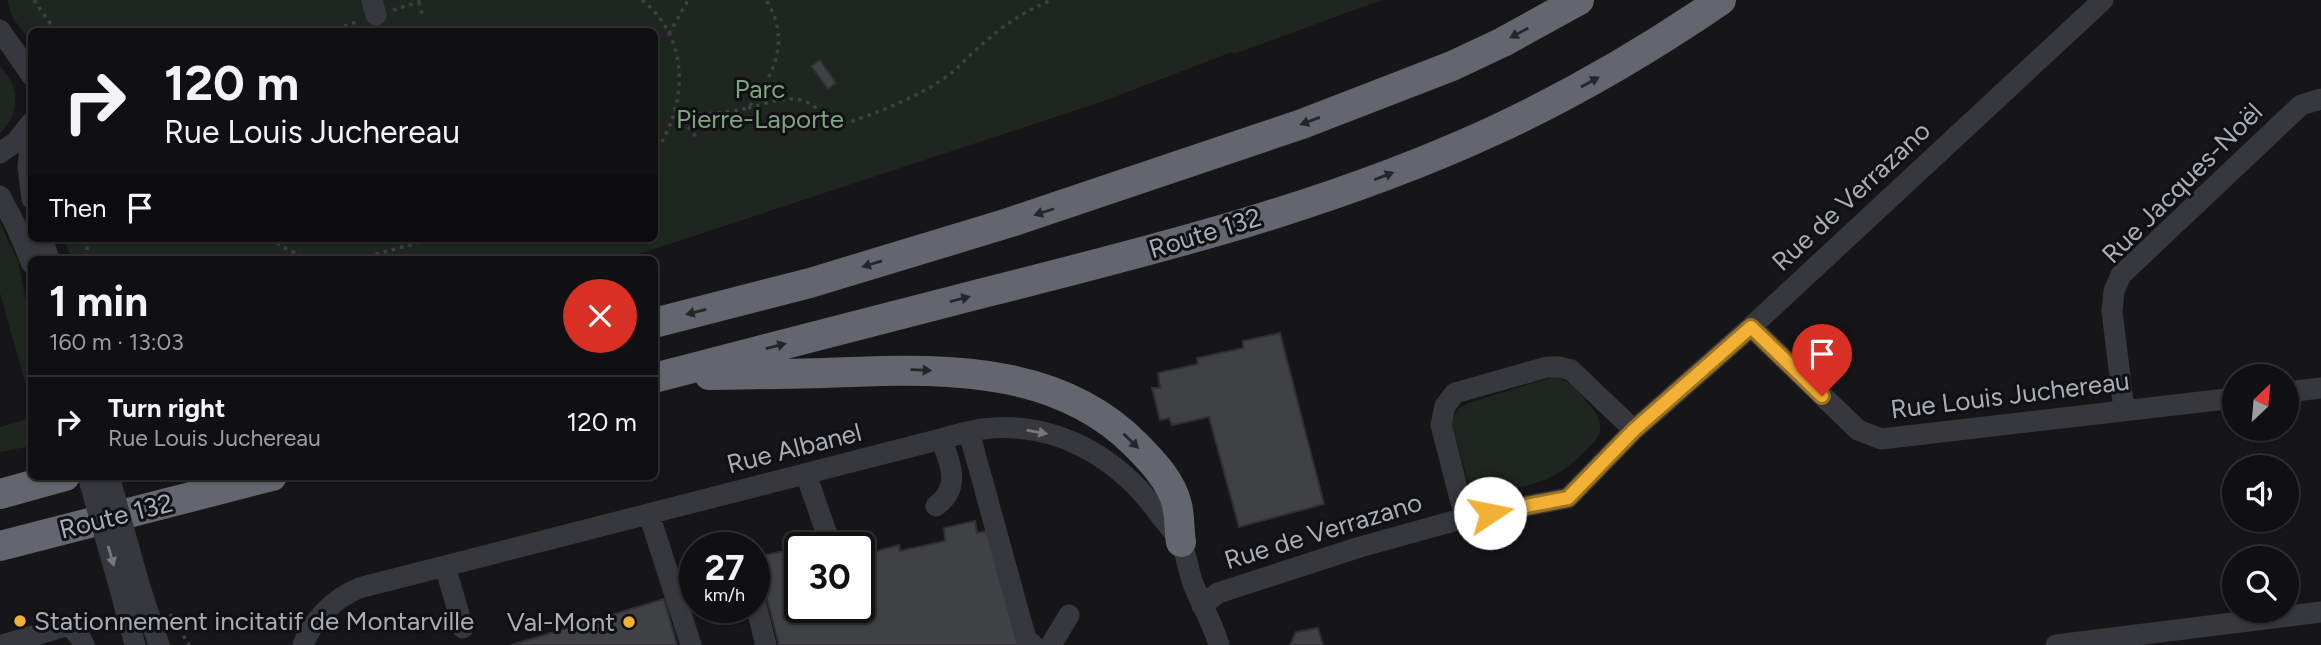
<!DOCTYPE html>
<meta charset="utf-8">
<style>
body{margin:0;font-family:Figtree,sans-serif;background:#1e1e20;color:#f1f3f6;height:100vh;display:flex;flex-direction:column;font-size:26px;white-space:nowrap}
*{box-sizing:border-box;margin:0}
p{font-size:23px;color:#9c9d9f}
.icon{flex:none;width:38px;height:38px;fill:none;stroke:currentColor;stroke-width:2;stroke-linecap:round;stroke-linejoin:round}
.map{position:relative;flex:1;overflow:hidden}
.sheet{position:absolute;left:28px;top:256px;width:630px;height:224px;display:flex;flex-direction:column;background:#101012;border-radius:10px;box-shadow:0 2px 5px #0004,0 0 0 2px #303032}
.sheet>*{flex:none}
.banner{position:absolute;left:28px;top:28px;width:630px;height:214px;border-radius:10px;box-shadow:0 2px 5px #0004,0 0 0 2px #303032;background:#101012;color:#f1f3f6;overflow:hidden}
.needle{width:46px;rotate:26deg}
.tools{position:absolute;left:2222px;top:364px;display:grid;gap:14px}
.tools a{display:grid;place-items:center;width:77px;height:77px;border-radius:50%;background:#101012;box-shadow:0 2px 5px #0004,0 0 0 2px #303032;font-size:35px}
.speed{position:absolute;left:679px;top:532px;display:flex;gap:14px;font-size:35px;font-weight:700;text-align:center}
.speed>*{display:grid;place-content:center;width:91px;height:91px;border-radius:50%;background:#101012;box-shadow:0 2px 5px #0004,0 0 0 2px #303032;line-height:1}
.speed small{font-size:18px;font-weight:400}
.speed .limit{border:4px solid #111;border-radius:10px;background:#fff;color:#111}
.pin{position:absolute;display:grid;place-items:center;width:60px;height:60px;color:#fff;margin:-72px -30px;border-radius:50% 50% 50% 0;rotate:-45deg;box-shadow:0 0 7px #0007}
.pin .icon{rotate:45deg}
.me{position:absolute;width:77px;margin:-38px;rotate:79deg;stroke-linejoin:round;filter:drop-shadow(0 0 5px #0008)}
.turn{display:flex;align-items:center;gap:24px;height:147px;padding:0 21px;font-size:32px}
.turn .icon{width:91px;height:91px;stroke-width:2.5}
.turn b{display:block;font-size:49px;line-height:60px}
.then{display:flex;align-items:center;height:66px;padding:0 21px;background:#0003;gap:14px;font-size:26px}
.round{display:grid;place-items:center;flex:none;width:74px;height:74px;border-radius:37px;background:#1e1e20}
.overview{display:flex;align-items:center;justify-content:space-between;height:119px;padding:0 21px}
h1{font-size:42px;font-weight:700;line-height:52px}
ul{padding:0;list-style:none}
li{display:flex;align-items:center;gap:21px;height:91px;padding:0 21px;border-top:2px solid #303032}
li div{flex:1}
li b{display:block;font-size:26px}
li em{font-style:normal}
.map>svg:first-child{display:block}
</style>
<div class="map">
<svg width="2321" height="645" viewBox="0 0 2321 645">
<rect width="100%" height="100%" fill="#161618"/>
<path fill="#1e261f" d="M 7,0 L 1382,0 L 1234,54 L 1232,52 L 1104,101 L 624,259 L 72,259 L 63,238 L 654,238 L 654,32 L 32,32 L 31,42 L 13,18 Z
M 0,67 C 21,85 20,115 0,133 Z
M 0,223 L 18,261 L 31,327 L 31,403 L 0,293 Z
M 1553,377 C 1570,380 1577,389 1587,402 C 1595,411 1601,418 1600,431 C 1599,438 1593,443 1588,448 C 1562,475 1544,483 1508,490 C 1497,492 1487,494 1476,492 L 1468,481 L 1451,424 L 1458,409 L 1468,403 Z
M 31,418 L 31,446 L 0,452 L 0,427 Z"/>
<path fill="#404145" stroke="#303034" stroke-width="2" d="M 820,60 L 836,83 L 828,89 L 811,66 Z
M 1280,333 L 1324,504 L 1239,527 L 1209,417 L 1172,425 L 1169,418 L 1160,420 L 1152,388 L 1160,388 L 1158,373 L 1198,364 L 1197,358 L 1243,348 L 1243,341 Z
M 975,521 L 977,533 L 987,531 L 1019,645 L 779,645 L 756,557 L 784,551 L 790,574 L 800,571 L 800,607 L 859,607 L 859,556 L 899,545 L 900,551 L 945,541 L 944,528 Z
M 664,599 L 677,645 L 511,645 Z
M 1318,628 L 1323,645 L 1290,645 L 1296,632 Z"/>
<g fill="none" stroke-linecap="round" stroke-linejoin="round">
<path stroke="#3d3f44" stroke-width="3.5" stroke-dasharray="3.5 5" stroke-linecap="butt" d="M 34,0 L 56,32
M 642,0 C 691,39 688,106 654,154
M 419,2 L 423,17
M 393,10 L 425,0
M 328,32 L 359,21
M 669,34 L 688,0
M 748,108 C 765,104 784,96 801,100 C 819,105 833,128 853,121 C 886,109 920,96 949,75 C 959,67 967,57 977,49 C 1000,28 1023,11 1052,0
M 675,112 C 700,115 724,114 748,108 C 775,75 791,39 766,0
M 677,114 L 699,140
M 86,238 L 88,259
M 270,238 L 288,250 L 310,259
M 359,259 L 435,238
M 170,614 L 189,645"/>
<path stroke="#37383d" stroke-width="21" d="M 372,0 L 376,15
M 0,30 L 32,76
M 32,124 L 28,167 L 32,199
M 0,153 L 17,141 L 31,123
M 0,196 L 16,226 L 32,264
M 42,238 L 49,259
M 1751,327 L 1858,430 L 1881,439 L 2235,398
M 2287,392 L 2321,388
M 2124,410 L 2112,311 L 2114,291 L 2121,275 L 2301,105 L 2321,99
M 969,432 L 1026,639 L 1033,645
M 806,474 L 826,532 L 835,548
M 936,506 C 962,487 950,463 941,439
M 649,514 L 691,645
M 1465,518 L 1441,425 L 1445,406 L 1455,393 L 1547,367 L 1559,367 L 1571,370 L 1634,430
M 795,562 L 800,561
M 445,566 L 463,628
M 139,584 L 159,645
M 120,589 L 135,645
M 754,597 L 766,645
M 1202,606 L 1218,593 L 1360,547 L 1465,518 L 1568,498 L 1634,430 L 1751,327 L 2103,0
M 2,645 L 69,625 L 80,637 L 84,645
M 303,645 C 314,618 332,600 359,588 L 941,439 C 955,435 969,431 983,429 C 1054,420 1116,456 1157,511 C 1164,521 1173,530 1180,541 C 1187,554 1188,572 1194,586 C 1202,606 1213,624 1219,645
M 1051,645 L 1069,615
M 2056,645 L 2321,612"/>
<path stroke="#63666e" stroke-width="30" d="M 654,323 L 810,283 L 1008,223 L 1302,124 L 1452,66 L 1503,42 L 1579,0
M 709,375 C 757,374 804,374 852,372 C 951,368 1061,369 1136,445 C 1152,461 1172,482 1177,505 C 1180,517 1179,530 1181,542
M 654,378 C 765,350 876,321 987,292 C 1158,249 1333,205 1493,131 C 1573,94 1648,50 1721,0
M 0,494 L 65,476
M 0,546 L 272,476"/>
<path stroke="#37383d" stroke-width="21" d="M 88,476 L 120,589
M 109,476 L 139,584"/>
</g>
<defs><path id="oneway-solid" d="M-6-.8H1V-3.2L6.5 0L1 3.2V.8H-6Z" transform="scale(1.75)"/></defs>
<g fill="#26262a">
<use href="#oneway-solid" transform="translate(1519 33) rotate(152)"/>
<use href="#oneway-solid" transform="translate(1590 82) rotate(-29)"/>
<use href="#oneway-solid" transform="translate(1310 121) rotate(160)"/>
<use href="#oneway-solid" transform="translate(1384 176) rotate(-21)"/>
<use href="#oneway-solid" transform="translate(1044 212) rotate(162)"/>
<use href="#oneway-solid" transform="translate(872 264) rotate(163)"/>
<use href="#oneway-solid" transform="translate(960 299) rotate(-14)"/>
<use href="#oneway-solid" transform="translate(696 312) rotate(166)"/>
<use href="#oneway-solid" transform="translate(776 346) rotate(-14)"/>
<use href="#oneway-solid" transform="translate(921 370) rotate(2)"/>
<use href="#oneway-solid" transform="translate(1131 441) rotate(44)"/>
</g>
<g fill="#757881">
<use href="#oneway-solid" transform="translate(1037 432) rotate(10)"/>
<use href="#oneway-solid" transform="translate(111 556) rotate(74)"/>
</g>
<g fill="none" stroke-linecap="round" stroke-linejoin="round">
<g stroke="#9d7322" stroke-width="18">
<path id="route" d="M 1490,513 L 1568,498 L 1634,430 L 1751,327 L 1822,396"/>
</g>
<use href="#route" stroke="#f2b134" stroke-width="12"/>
</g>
<g fill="#f2b134" stroke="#111113" stroke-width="2.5">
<circle cx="20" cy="621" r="7"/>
<circle cx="629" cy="622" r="7"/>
</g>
<g text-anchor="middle" stroke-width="6" stroke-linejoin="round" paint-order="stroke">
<g font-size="26" fill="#7fa381" stroke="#111113">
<text x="760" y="98">Parc<tspan x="760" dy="30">Pierre-Laporte</tspan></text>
</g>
<g font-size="26" fill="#a8adb8" stroke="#111113">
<text transform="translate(2182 183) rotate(-45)" y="9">Rue Jacques-Noël</text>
<text transform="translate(1851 196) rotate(-43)" y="9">Rue de Verrazano</text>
<text transform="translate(1205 233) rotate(-17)" y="9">Route 132</text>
<text transform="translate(2010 395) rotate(-7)" y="9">Rue Louis Juchereau</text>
<text transform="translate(794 448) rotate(-14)" y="9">Rue Albanel</text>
<text transform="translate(116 516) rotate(-14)" y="9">Route 132</text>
<text transform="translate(1323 531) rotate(-17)" y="9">Rue de Verrazano</text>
</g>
<g font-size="26" fill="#a8adb8" stroke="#111113" text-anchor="start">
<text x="34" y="630">Stationnement incitatif de Montarville</text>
<text x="615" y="631" text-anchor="end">Val-Mont</text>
</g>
</g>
</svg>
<div class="tools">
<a><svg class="needle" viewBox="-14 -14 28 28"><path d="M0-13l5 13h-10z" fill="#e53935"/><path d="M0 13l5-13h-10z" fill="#9c9d9f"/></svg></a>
<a><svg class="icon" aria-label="sound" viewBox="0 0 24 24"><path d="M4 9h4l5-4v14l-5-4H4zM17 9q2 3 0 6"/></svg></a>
<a><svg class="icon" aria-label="search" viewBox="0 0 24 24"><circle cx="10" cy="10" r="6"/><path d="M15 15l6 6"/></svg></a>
</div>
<div class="speed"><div>27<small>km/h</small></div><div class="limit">30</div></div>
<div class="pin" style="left:1822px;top:396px;background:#d93025"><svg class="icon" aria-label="arrive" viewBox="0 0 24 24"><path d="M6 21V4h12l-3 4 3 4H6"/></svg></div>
<svg class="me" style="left:1490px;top:513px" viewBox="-20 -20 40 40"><circle r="19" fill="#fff"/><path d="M0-13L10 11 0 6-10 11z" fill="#f2b134"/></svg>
<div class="banner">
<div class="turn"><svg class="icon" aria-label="right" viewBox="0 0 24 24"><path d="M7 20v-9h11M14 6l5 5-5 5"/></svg><div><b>120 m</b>Rue Louis Juchereau</div></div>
<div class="then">Then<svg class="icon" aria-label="arrive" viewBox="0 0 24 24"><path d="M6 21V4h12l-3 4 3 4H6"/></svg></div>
</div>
<section class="sheet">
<div class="overview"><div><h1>1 min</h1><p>160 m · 13:03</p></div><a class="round" style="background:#d93025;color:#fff"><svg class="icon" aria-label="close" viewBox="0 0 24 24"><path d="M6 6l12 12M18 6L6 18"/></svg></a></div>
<ul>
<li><svg class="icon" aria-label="right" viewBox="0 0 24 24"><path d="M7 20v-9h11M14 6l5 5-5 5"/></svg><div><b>Turn right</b><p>Rue Louis Juchereau</p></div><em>120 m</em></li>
</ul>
</section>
</div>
